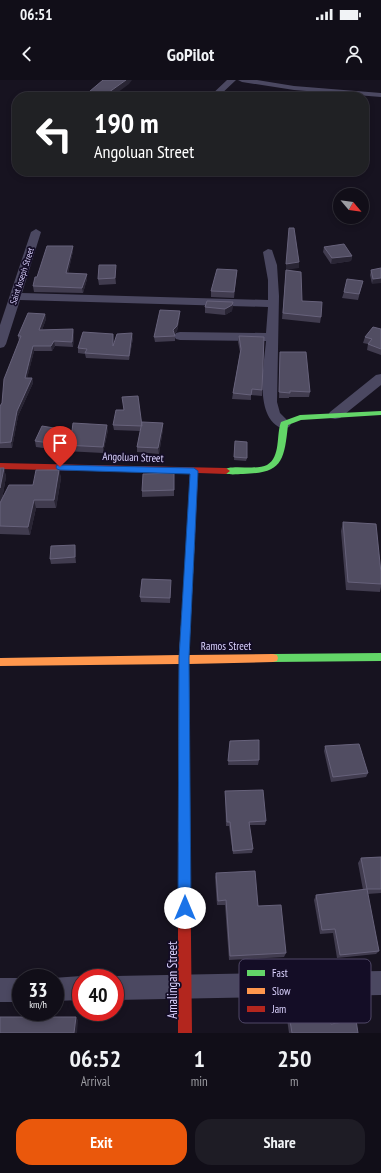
<!DOCTYPE html>
<style>
body{margin:0;font-family:"PT Sans Narrow",sans-serif;background:#1e1c25;color:#f1f3f6;height:100vh;display:flex;flex-direction:column;font-size:15px;white-space:nowrap}
*{box-sizing:border-box;margin:0}
p{font-size:13px;color:#9c9ca2}
.icon{flex:none;width:22px;height:22px;fill:none;stroke:currentColor;stroke-width:2;stroke-linecap:round;stroke-linejoin:round}
.map{position:relative;height:953px;overflow:hidden}
.panel{display:flex;flex-direction:column;background:#110e18;flex:1}
.panel>*{flex:none}
.hud{position:absolute;left:12px;top:12px;width:357px;height:84px;border-radius:16px;box-shadow:0 2px 6px #0003,0 0 0 1px #302e37;background:#202124;color:#fff;overflow:hidden}
.needle{width:26px;rotate:119deg}
.buttons{position:absolute;left:333px;top:108px;display:grid;gap:8px}
.buttons a{display:grid;place-items:center;width:36px;height:36px;border-radius:50%;background:#110e18;box-shadow:0 2px 6px #0003,0 0 0 1px #302e37;font-size:20px}
.speed{position:absolute;left:12px;top:889px;display:flex;gap:8px;font-size:20px;font-weight:700;text-align:center}
.speed>*{display:grid;place-content:center;width:52px;height:52px;border-radius:50%;background:#110e18;box-shadow:0 2px 6px #0003,0 0 0 1px #302e37;line-height:1}
.speed small{font-size:10px;font-weight:400}
.speed .limit{border:6px solid #d22;background:#fff;color:#111}
.pin{position:absolute;display:grid;place-items:center;width:34px;height:34px;color:#fff;margin:-41px -17px;border-radius:50% 50% 50% 0;rotate:-45deg;box-shadow:0 0 4px #0007}
.pin .icon{rotate:45deg}
.me{position:absolute;width:44px;margin:-22px;rotate:0deg;stroke-linejoin:round;filter:drop-shadow(0 0 3px #0008)}
.turn{display:flex;align-items:center;gap:14px;height:84px;padding:0 16px;font-size:18px}
.turn .icon{width:52px;height:52px;stroke-width:2.5}
.turn b{display:block;font-size:28px;line-height:34px}
.eta{display:flex;justify-content:space-evenly;align-items:center;height:68px;text-align:center}
.eta b{font-size:24px;font-weight:700;line-height:28px}
.button{display:flex;gap:8px;margin-top:auto;padding:8px 16px}
.button a{flex:1;height:46px;border-radius:16px;background:#ea580c;color:#fff;font-size:16px;font-weight:700;line-height:46px;text-align:center}
.button a+a{background:#1e1c25;color:#f1f3f6}
.status{display:flex;justify-content:space-between;align-items:center;height:28px;padding:0 20px;background:#110e18;direction:ltr}
.status svg{height:11px;fill:currentColor}
header{display:flex;justify-content:space-between;align-items:center;height:52px;padding:0 16px;background:#110e18;font-size:18px;font-weight:700}
.map>svg:first-child{display:block}
</style>
<div class="status"><b>06:51</b><svg viewBox="0 0 49 12"><path d="M0 12V9h3v3zM5 12V6h3v6zM10 12V3h3v9zM15 12V0h3v12zM26 1h20v11H26zM47 4h2v5h-2z"/></svg></div>
<header><svg class="icon" aria-label="back" viewBox="0 0 24 24"><path d="M15 5l-7 7 7 7"/></svg>GoPilot<svg class="icon" aria-label="person" viewBox="0 0 24 24"><circle cx="12" cy="8" r="4"/><path d="M4 21q1-7 8-7t8 7"/></svg></header>
<div class="map">
<svg width="381" height="953" viewBox="0 0 381 953">
<rect width="100%" height="100%" fill="#171320"/>
<g fill="none" stroke-linecap="round" stroke-linejoin="round">
<path fill="#4b4861" fill-rule="evenodd" d="M 227,0 L 236,0 L 218,17 L 209,17 Z
M 238,0 L 257,0 L 294,6 L 381,13 L 381,17 L 294,10 L 242,2 Z
M 36,149 L 41,152 L 22,213 L 268,220 L 268,200 L 263,172 L 268,169 L 272,170 L 277,185 L 279,216 L 277,322 L 280,333 L 291,344 L 289,347 L 284,349 C 253,340 264,285 266,261 L 180,260 L 176,259 L 174,256 L 176,253 L 180,252 L 266,253 L 268,227 L 20,220 L 6,264 L 4,267 L 0,268 L 0,245 L 31,152 Z
M 381,294 L 381,305 L 340,338 L 335,339 L 330,338 L 328,335 L 330,332 L 376,295 Z
M 381,891 L 381,915 L 115,920 L 115,898 L 111,898 L 115,896 Z
M 81,896 L 85,898 L 81,898 L 81,920 L 55,921 L 55,898 L 53,898 Z
M 0,898 L 21,898 L 21,922 L 0,922 Z"/>
<path fill="#63d668" fill-rule="evenodd" d="M 381,331 L 381,335 L 301,340 L 288,345 C 284,382 282,393 243,394 C 236,394 226,396 222,391 C 229,383 256,391 267,385 C 281,377 276,355 281,342 L 300,335 Z
M 381,573 L 381,581 L 273,582 L 269,581 L 268,578 L 269,575 L 273,574 Z"/>
<path fill="#ff974d" fill-rule="evenodd" d="M 191,452 L 195,455 L 189,575 L 273,574 L 277,575 L 278,578 L 277,581 L 273,582 L 189,584 L 190,763 L 188,767 L 184,769 L 180,767 L 178,763 L 179,584 L 0,586 L 0,578 L 179,575 L 187,455 Z"/>
<path fill="#b3261e" fill-rule="evenodd" d="M 0,383 L 226,388 L 230,391 L 226,394 L 198,393 L 195,455 L 191,458 L 187,455 L 190,393 L 0,389 Z
M 184,757 L 188,759 L 190,763 L 192,953 L 178,953 L 178,763 L 180,759 Z"/>
</g>
<path fill="#413c4f" d="M 324,167 L 352,176 L 351,181 L 331,184 L 323,172 Z
M 73,171 L 68,193 L 87,194 L 87,199 L 83,213 L 34,212 L 33,206 L 37,197 Z
M 381,188 L 372,204 L 370,195 L 371,190 Z
M 237,190 L 234,218 L 211,217 L 211,211 Z
M 286,190 L 302,221 L 321,237 L 320,243 L 282,239 Z
M 116,191 L 116,204 L 99,205 L 98,199 Z
M 363,201 L 358,220 L 342,218 L 344,212 Z
M 233,222 L 232,231 L 225,235 L 205,233 L 205,227 Z
M 45,234 L 46,239 L 42,250 L 73,249 L 74,254 L 73,267 L 55,266 L 52,271 L 34,271 L 27,298 L 32,298 L 33,303 L 18,336 L 12,368 L 0,368 L 0,326 L 2,323 L 19,261 L 18,256 Z
M 180,235 L 177,251 L 174,254 L 175,256 L 175,261 L 155,262 L 154,257 Z
M 381,249 L 381,275 L 367,270 L 368,264 L 363,263 L 365,257 Z
M 239,256 L 262,310 L 262,316 L 251,315 L 251,320 L 232,319 L 233,313 L 240,272 L 238,262 Z
M 133,258 L 129,280 L 86,278 L 85,274 L 78,273 L 78,268 L 113,259 L 113,265 Z
M 280,272 L 310,312 L 309,317 L 289,317 L 289,318 L 279,318 Z
M 163,343 L 163,349 L 159,374 L 137,372 L 137,367 L 140,351 L 114,350 L 113,345 L 141,345 Z
M 108,350 L 103,373 L 65,371 L 36,367 L 35,361 L 72,351 Z
M 235,361 L 247,378 L 246,381 L 234,380 Z
M 0,388 L 4,388 L 6,397 L 2,419 L 33,405 L 59,390 L 61,398 L 56,428 L 36,428 L 30,455 L 0,454 Z
M 174,393 L 174,416 L 142,417 L 142,411 Z
M 343,442 L 381,493 L 381,507 L 380,512 L 346,510 L 341,451 Z
M 76,470 L 76,483 L 51,484 L 50,479 Z
M 171,506 L 170,523 L 141,522 L 140,517 Z
M 230,661 L 259,680 L 258,685 L 228,685 Z
M 325,666 L 368,693 L 366,697 L 331,702 L 324,671 Z
M 225,711 L 266,741 L 265,745 L 249,745 L 253,769 L 252,773 L 233,774 L 229,746 L 226,746 Z
M 381,777 L 381,813 L 367,814 L 379,871 L 376,874 L 337,878 L 333,853 L 320,854 L 314,820 L 316,815 L 363,810 L 358,783 L 361,778 Z
M 216,793 L 258,826 L 286,873 L 284,877 L 229,880 L 225,825 L 217,825 L 215,797 Z
M 287,922 L 331,944 L 358,953 L 289,953 L 285,925 Z"/>
<path fill="#292534" d="M 126,0 L 132,0 L 129,4 L 113,16 L 113,17 L 105,15 Z
M 73,166 L 73,171 L 67,198 L 66,193 Z
M 352,176 L 351,181 L 331,184 L 332,178 Z
M 299,182 L 299,188 L 286,190 L 286,184 Z
M 116,185 L 116,204 L 115,198 Z
M 87,194 L 87,199 L 83,213 L 82,208 Z
M 381,198 L 381,203 L 372,204 L 373,199 Z
M 233,222 L 232,231 L 225,235 L 225,229 Z
M 180,231 L 180,235 L 177,251 L 173,255 L 173,250 Z
M 45,234 L 46,239 L 40,256 L 39,250 Z
M 73,249 L 74,254 L 73,267 L 72,262 Z
M 132,253 L 133,258 L 129,280 L 129,276 Z
M 54,261 L 55,266 L 52,271 L 51,266 Z
M 33,266 L 34,271 L 26,303 L 25,298 Z
M 32,298 L 33,303 L 18,336 L 12,368 L 11,362 L 17,331 Z
M 163,343 L 163,349 L 159,374 L 158,368 Z
M 107,345 L 108,350 L 103,373 L 103,367 Z
M 4,388 L 6,397 L 0,430 L 0,408 Z
M 59,390 L 61,398 L 56,428 L 54,420 Z
M 34,420 L 36,428 L 30,455 L 28,447 Z
M 75,465 L 76,470 L 76,483 L 75,477 Z
M 76,937 L 78,940 L 77,953 L 74,953 Z"/>
<path fill="#514d62" stroke="#67627b" d="M 103,0 L 126,0 L 105,15 L 113,15 L 112,17 L 83,17 Z
M 289,148 L 294,148 L 299,182 L 286,184 Z
M 344,164 L 352,176 L 332,178 L 324,167 Z
M 47,166 L 73,166 L 66,193 L 87,194 L 82,208 L 33,206 L 35,197 L 37,197 Z
M 99,185 L 116,185 L 115,198 L 98,199 Z
M 381,188 L 381,198 L 373,199 L 371,190 Z
M 217,189 L 237,190 L 234,212 L 211,211 Z
M 286,190 L 301,192 L 302,221 L 322,222 L 321,237 L 283,233 Z
M 347,199 L 363,201 L 359,214 L 344,212 Z
M 207,221 L 233,222 L 232,225 L 225,229 L 205,227 Z
M 160,230 L 180,231 L 177,246 L 173,250 L 175,256 L 154,257 Z
M 28,233 L 45,234 L 39,250 L 73,249 L 72,262 L 54,261 L 51,266 L 33,266 L 25,298 L 32,298 L 17,331 L 11,362 L 0,363 L 0,326 L 2,323 L 4,299 L 21,256 L 18,256 Z
M 373,247 L 381,249 L 381,269 L 368,264 L 372,259 L 365,257 Z
M 83,252 L 113,254 L 113,266 L 117,254 L 132,253 L 129,276 L 85,273 L 87,269 L 78,268 Z
M 239,256 L 264,257 L 262,310 L 252,309 L 251,315 L 233,313 L 241,269 Z
M 280,272 L 306,272 L 310,312 L 290,311 L 290,313 L 279,312 Z
M 138,316 L 142,346 L 113,345 L 116,330 L 124,330 L 122,317 Z
M 142,342 L 163,343 L 158,368 L 137,367 Z
M 73,343 L 107,345 L 103,367 L 64,365 L 35,361 L 42,346 L 72,351 Z
M 235,361 L 247,362 L 247,378 L 234,377 Z
M 0,388 L 4,388 L 0,408 Z
M 36,390 L 59,390 L 54,420 L 34,420 L 28,447 L 0,446 L 0,423 L 9,405 L 33,405 Z
M 174,393 L 174,410 L 142,411 L 143,394 Z
M 343,442 L 376,444 L 381,493 L 381,504 L 348,502 Z
M 75,465 L 75,477 L 50,479 L 51,466 Z
M 142,499 L 171,500 L 170,518 L 140,517 Z
M 259,660 L 259,680 L 228,681 L 230,661 Z
M 359,664 L 368,693 L 333,697 L 325,666 Z
M 263,710 L 266,741 L 249,742 L 253,769 L 233,771 L 230,742 L 227,742 L 225,711 Z
M 381,777 L 381,809 L 367,809 L 361,778 Z
M 255,791 L 258,826 L 281,825 L 286,873 L 230,876 L 226,820 L 218,821 L 216,793 Z
M 367,809 L 379,871 L 340,875 L 335,849 L 322,850 L 316,815 Z
M 325,917 L 331,944 L 356,940 L 358,953 L 292,953 L 287,922 Z
M 0,937 L 76,937 L 74,953 L 0,953 Z"/>
<path fill="#1a73e8" stroke="#114b97" d="M 57,385 L 194,388 L 198,391 L 189,578 L 191,828 L 189,832 L 185,834 L 180,832 L 178,828 L 179,578 L 190,394 L 60,390 L 57,389 L 56,387 Z"/>
<g text-anchor="middle" stroke-width="3.5" stroke-linejoin="round" paint-order="stroke">
<g font-size="9" fill="#dbd3ff" stroke="#140d26">
<text transform="translate(22 196) rotate(-72)" y="3">Saint Joseph Street</text>
</g>
<g font-size="11" fill="#dbd3ff" stroke="#140d26">
<text transform="translate(133 377) rotate(2)" y="4">Angoluan Street</text>
<text x="226" y="570">Ramos Street</text>
</g>
<g font-size="13" fill="#dbd3ff" stroke="#140d26">
<text transform="translate(172 900) rotate(-90)" y="5">Amalingan Street</text>
</g>
</g>
<rect x="239" y="879" width="132" height="64" rx="6" fill="#140d26" stroke="#504867" stroke-width="1"/>
<rect x="247" y="890" width="18" height="6" fill="#63d668"/>
<rect x="247" y="908" width="18" height="6" fill="#ff974d"/>
<rect x="247" y="926" width="18" height="6" fill="#b3261e"/>
<g font-size="11" fill="#dbd3ff">
<text x="272" y="897">Fast</text>
<text x="272" y="915">Slow</text>
<text x="272" y="933">Jam</text>
</g>
</svg>
<div class="buttons">
<a><svg class="needle" viewBox="-14 -14 28 28"><path d="M0-13l5 13h-10z" fill="#e53935"/><path d="M0 13l5-13h-10z" fill="#9c9ca2"/></svg></a>
</div>
<div class="speed"><div>33<small>km/h</small></div><div class="limit">40</div></div>
<div class="pin" style="left:60px;top:387px;background:#d93025"><svg class="icon" aria-label="arrive" viewBox="0 0 24 24"><path d="M6 21V4h12l-3 4 3 4H6"/></svg></div>
<svg class="me" style="left:185px;top:828px" viewBox="-20 -20 40 40"><circle r="19" fill="#fff"/><path d="M0-13L10 11 0 6-10 11z" fill="#1a73e8"/></svg>
<div class="hud">
<div class="turn"><svg class="icon" aria-label="left" viewBox="0 0 24 24"><path d="M17 20v-9H6M10 6l-5 5 5 5"/></svg><div><b>190 m</b>Angoluan Street</div></div>
</div>
</div>
<section class="panel">
<div class="eta">
<div><b>06:52</b><p>Arrival</p></div>
<div><b>1</b><p>min</p></div>
<div><b>250</b><p>m</p></div>
</div>
<div class="button"><a>Exit</a><a>Share</a></div>
</section>
